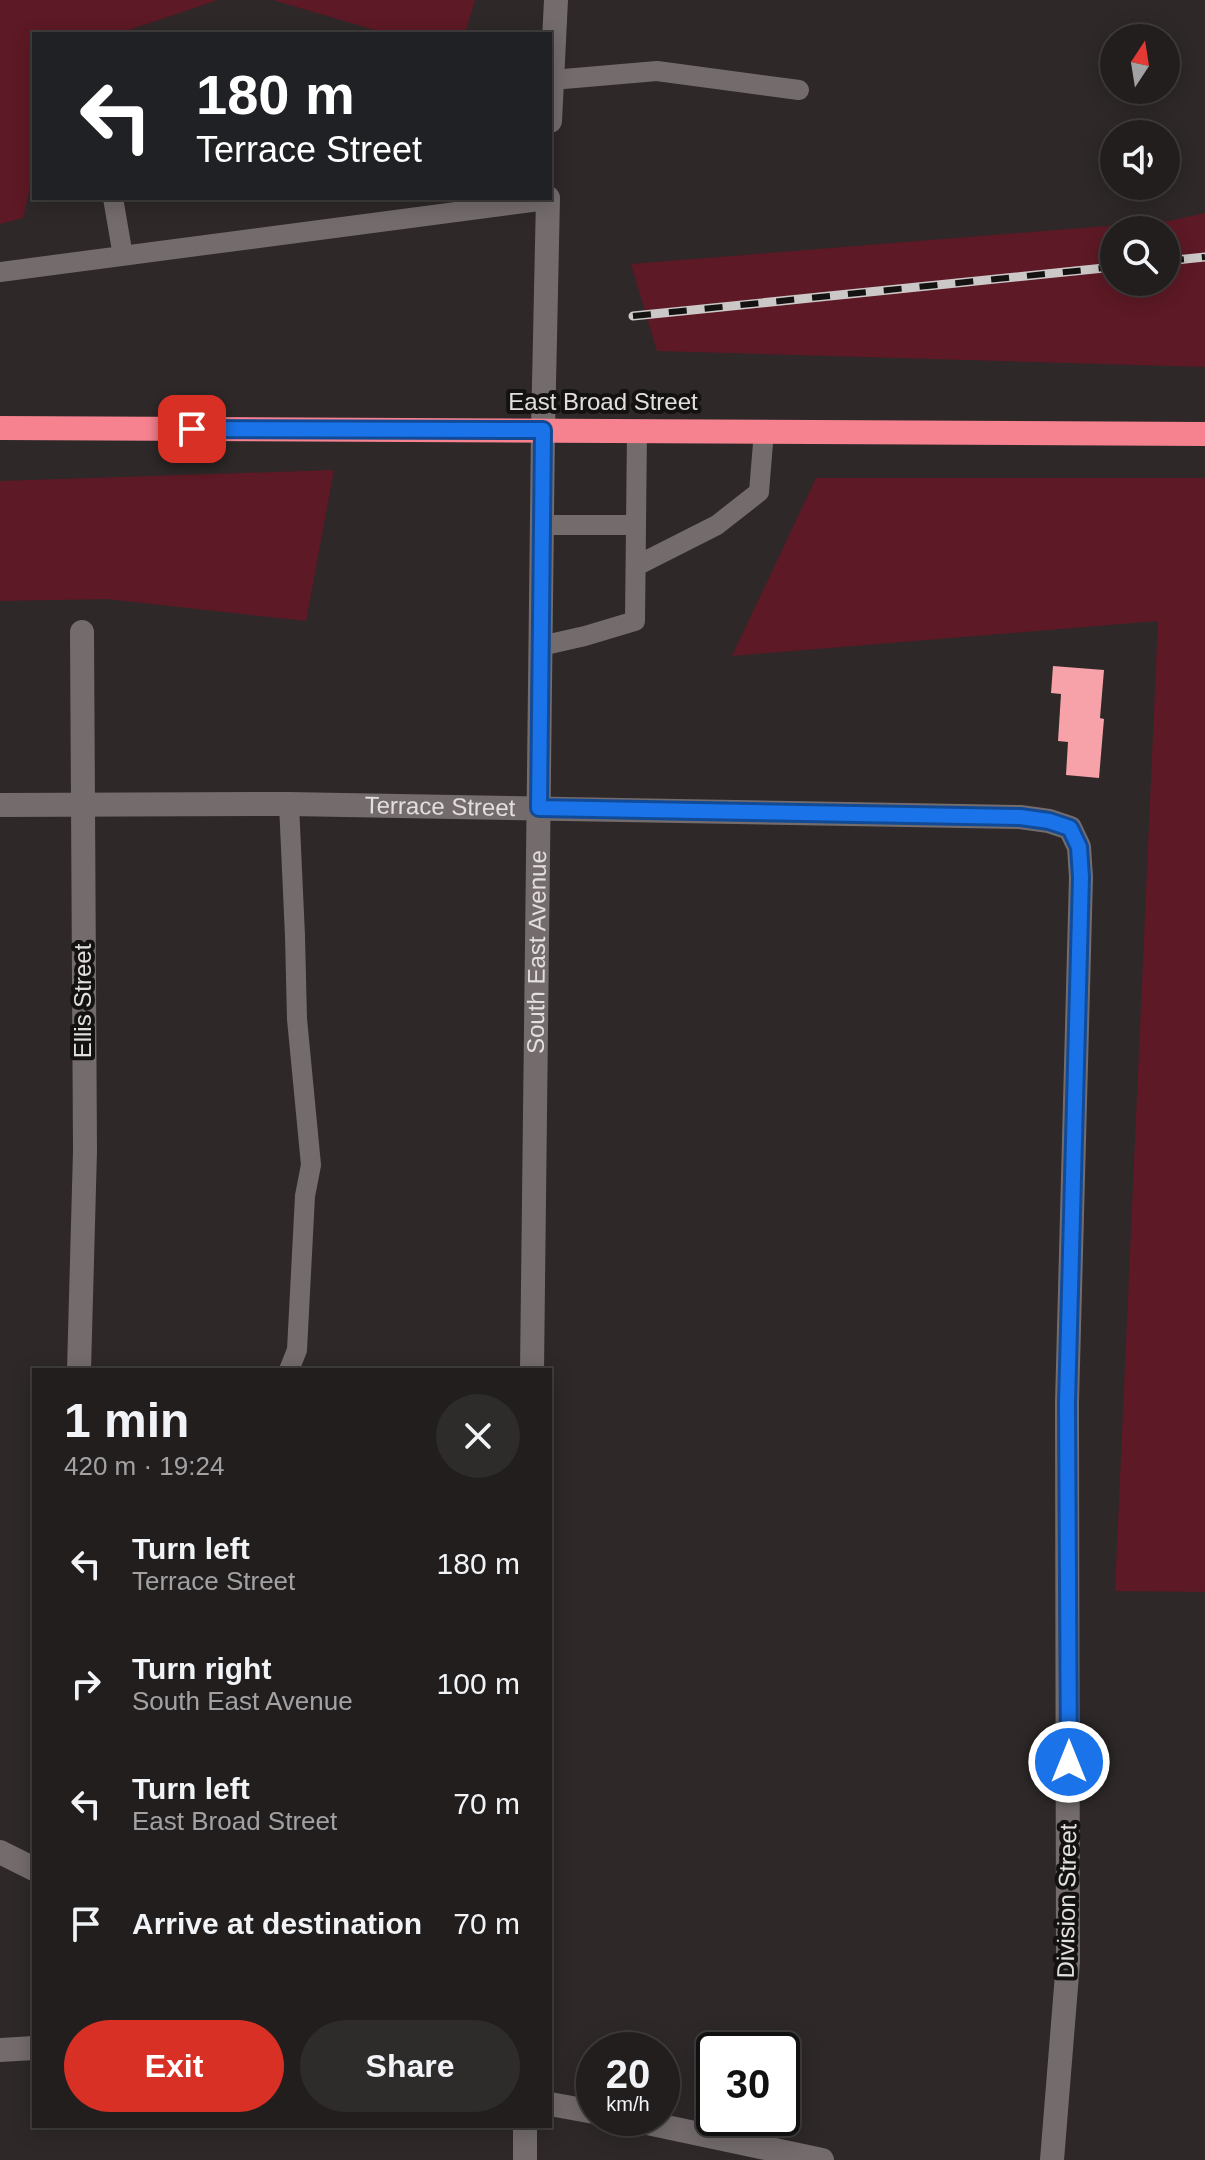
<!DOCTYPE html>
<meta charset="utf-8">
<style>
body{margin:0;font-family:Arial,sans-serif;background:#2e2b2b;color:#f1f3f6;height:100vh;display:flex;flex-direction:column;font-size:30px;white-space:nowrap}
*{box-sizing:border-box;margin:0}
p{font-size:26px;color:#a2a2a4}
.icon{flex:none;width:44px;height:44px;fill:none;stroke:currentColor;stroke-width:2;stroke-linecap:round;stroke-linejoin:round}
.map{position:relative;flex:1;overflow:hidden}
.sheet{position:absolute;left:32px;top:1368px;width:520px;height:760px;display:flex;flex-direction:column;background:#221e1e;border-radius:0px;box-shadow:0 4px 20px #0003,0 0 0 2px #3f3c3c}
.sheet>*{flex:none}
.hud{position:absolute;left:32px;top:32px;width:520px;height:168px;border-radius:0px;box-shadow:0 4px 20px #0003,0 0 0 2px #3f3c3c;background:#202124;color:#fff;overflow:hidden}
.needle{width:52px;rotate:12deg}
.fabs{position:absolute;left:1100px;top:24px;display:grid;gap:16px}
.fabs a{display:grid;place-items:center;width:80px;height:80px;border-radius:50%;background:#221e1e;box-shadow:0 4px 20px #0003,0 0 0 2px #3f3c3c;font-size:40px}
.speed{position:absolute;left:576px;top:2032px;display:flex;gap:16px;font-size:40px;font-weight:700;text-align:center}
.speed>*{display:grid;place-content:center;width:104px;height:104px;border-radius:50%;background:#221e1e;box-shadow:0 4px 20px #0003,0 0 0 2px #3f3c3c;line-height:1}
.speed small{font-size:20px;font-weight:400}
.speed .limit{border:4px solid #111;border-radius:12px;background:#fff;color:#111}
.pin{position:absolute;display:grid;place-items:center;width:68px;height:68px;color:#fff;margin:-34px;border-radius:16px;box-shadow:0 4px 12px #0006}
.me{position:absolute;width:88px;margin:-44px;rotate:0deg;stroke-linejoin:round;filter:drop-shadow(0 0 6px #0008)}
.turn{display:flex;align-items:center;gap:28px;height:168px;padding:0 32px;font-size:36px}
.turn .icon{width:104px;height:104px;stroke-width:2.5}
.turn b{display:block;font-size:56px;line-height:68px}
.round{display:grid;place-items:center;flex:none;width:84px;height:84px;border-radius:42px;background:#2e2b2b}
.headline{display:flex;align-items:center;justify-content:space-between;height:136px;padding:0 32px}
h1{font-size:48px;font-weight:700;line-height:60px}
.button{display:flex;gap:16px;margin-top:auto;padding:16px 32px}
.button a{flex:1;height:92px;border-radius:48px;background:#d93025;color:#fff;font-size:32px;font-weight:700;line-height:92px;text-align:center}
.button a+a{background:#2e2b2b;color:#f1f3f6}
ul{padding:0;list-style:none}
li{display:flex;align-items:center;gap:24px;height:120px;padding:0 32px}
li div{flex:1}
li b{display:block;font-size:30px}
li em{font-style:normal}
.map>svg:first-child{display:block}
</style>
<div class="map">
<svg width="1205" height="2160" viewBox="0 0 1205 2160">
<rect width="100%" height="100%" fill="#2e2828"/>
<path fill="#5d1925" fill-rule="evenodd" d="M 0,0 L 218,0 L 117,34 L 34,34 L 34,172 L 23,218 L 0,224 Z
M 273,0 L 475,0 L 465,34 L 388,34 Z
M 1205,213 L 1205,367 L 657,351 L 631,264 L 1169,221 ZM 1114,230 L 1166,230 L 1166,282 L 1114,282 Z
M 334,470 L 306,621 L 107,599 L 0,601 L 0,481 Z
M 816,478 L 1205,478 L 1205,1592 L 1115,1591 L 1158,621 L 732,656 Z"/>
<path fill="#f7a1a9" d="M 1053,666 L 1104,670 L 1100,718 L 1104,719 L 1099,778 L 1066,775 L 1068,742 L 1058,741 L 1061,694 L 1051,693 Z"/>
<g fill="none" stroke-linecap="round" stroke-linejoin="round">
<path stroke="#746c6c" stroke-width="20" d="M 552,80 L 657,71 L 799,90
M 113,198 L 123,256
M 0,272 L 547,200
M 542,525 L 636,525
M 636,566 L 717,525 L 759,492 L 764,431
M 541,646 L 585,636 L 635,621 L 637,430
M 289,804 L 295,936 L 297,1019 L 311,1165 L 305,1196 L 297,1350 L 289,1370"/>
<g stroke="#746c6c" stroke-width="24">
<path d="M 550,121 L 556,0"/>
<path d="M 543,430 L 548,198"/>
<path id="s1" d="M 0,805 L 289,804 L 1020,817 L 1049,821 L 1070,828 L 1079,847 L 1081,877 L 1067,1403 L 1068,1962 L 1052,2160"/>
<path d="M 79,1370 L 85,1151 L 82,632"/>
<path d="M 0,1852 L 34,1869"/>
<path d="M 0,2050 L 34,2048"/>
<path d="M 550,2104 L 594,2112"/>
<path d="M 624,2118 L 822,2160"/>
</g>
<g stroke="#746c6c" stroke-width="24">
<path id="s2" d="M 532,1370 L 543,430"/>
<path d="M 525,2126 L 525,2160"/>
</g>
<path stroke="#f6828f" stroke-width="24" d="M 0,428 L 1205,434"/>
<g stroke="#ccc8c8" stroke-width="9">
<path id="rail" d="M 1166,261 L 1205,257
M 633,316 L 1114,267"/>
</g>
<use href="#rail" stroke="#141111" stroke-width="6" stroke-dasharray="18" stroke-linecap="butt"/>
</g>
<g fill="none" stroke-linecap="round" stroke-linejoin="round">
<g stroke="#114b97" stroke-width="20">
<path id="route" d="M 192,429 L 543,430 L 539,808 L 1020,817 L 1049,821 L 1070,828 L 1079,847 L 1081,877 L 1067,1403 L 1069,1762"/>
</g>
<use href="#route" stroke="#1a73e8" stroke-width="14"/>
</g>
<g text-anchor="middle" stroke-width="8" stroke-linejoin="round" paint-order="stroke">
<g font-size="24" fill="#e3dfdf" stroke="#141111">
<text x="603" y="410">East Broad Street</text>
<text dy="8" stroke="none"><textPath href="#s1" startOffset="440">Terrace Street</textPath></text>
<text dy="8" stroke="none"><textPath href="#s2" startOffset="418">South East Avenue</textPath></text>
<text transform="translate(83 1001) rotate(-90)" y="8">Ellis Street</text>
<text transform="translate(1067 1901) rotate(-89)" y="8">Division Street</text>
</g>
</g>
</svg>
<div class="fabs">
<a><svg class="needle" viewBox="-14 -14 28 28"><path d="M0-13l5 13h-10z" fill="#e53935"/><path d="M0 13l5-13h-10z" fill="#a2a2a4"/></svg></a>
<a><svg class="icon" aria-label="sound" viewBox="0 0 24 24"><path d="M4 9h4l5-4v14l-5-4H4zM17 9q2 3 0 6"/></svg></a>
<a><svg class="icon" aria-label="search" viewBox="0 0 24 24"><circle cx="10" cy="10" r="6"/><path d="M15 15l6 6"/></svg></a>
</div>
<div class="speed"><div>20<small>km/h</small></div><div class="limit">30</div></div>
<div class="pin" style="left:192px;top:429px;background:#d93025"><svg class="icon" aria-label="arrive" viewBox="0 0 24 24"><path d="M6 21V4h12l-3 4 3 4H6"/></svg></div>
<svg class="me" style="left:1069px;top:1762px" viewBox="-20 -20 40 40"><circle r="17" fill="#1a73e8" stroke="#fff" stroke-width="3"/><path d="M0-11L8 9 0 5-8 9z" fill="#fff"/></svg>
<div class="hud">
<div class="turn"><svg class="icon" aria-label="left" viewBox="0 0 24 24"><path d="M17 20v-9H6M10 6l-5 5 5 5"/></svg><div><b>180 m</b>Terrace Street</div></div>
</div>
<section class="sheet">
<div class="headline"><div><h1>1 min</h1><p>420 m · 19:24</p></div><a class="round"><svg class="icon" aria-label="close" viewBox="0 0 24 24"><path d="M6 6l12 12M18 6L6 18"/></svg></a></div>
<ul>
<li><svg class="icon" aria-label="left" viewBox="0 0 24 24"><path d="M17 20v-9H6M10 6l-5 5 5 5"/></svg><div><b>Turn left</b><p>Terrace Street</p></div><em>180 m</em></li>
<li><svg class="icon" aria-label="right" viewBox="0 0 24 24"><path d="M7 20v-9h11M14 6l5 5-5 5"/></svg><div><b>Turn right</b><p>South East Avenue</p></div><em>100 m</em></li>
<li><svg class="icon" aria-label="left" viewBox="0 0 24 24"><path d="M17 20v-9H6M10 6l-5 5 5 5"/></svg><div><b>Turn left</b><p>East Broad Street</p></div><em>70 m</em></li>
<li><svg class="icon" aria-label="arrive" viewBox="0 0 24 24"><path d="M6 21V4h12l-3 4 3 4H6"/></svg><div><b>Arrive at destination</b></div><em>70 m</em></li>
</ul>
<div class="button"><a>Exit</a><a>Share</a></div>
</section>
</div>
